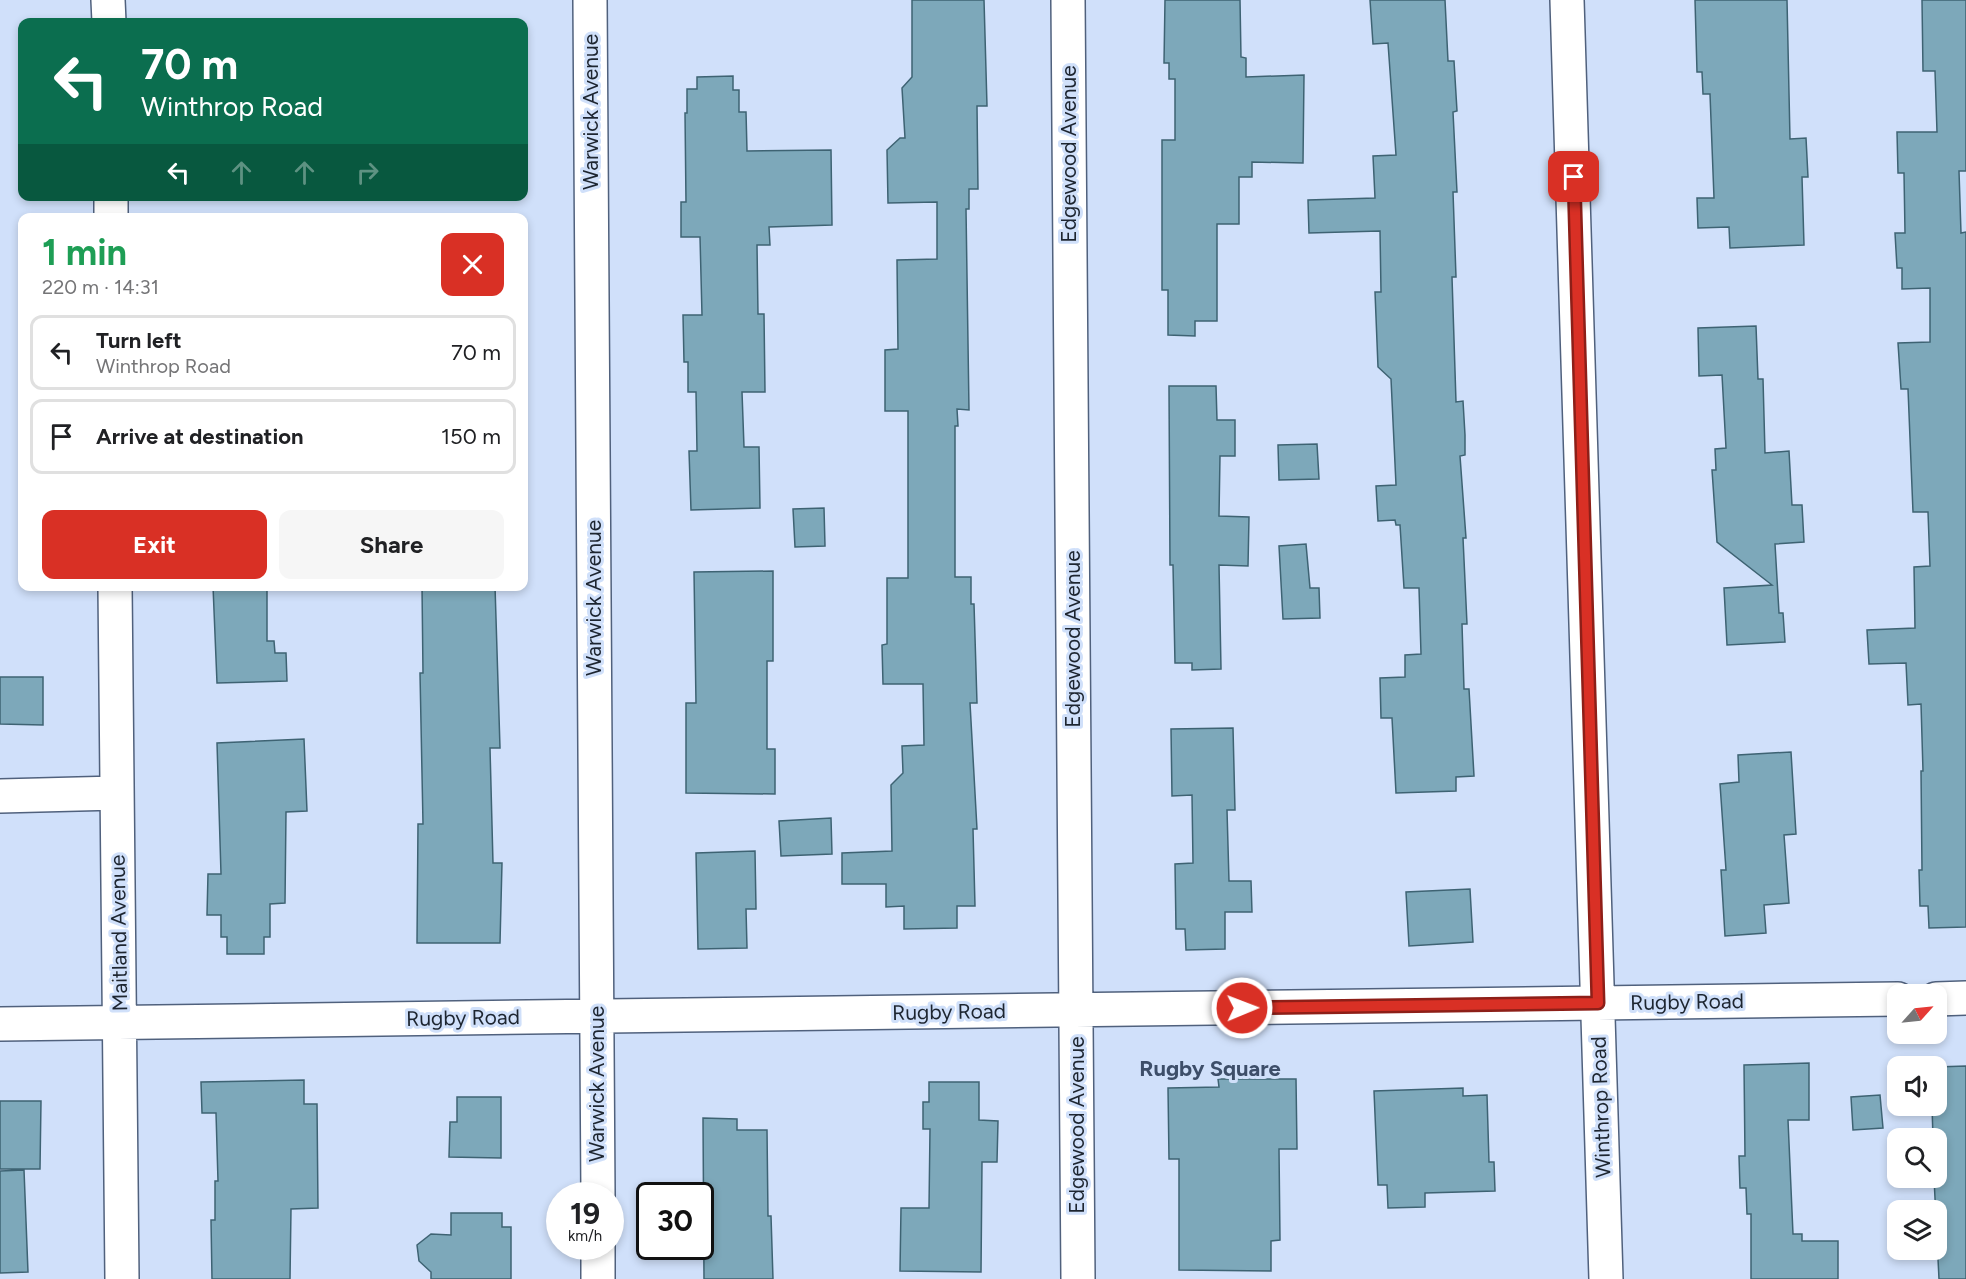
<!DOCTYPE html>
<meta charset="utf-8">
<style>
body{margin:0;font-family:Figtree,sans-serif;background:#f6f6f6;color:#202124;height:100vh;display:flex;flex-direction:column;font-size:22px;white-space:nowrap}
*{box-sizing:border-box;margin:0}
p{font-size:20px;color:#757577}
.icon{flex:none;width:33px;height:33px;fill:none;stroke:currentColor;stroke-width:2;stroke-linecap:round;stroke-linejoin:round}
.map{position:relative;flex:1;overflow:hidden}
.sheet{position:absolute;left:18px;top:213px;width:510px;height:378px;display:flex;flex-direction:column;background:#fff;border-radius:12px;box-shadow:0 3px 9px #0003}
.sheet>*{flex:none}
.guide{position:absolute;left:18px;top:18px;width:510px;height:183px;border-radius:12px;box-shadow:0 3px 9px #0003;background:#0b6e4f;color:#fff;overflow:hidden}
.needle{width:39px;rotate:63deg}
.buttons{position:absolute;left:1887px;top:984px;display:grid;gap:12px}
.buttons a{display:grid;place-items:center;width:60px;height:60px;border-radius:12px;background:#fff;box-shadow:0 3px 9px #0003;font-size:30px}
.speed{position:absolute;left:546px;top:1182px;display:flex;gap:12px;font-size:30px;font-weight:700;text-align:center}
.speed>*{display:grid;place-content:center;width:78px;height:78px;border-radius:50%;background:#fff;box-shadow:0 3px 9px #0003;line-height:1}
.speed small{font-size:15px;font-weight:400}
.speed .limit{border:3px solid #111;border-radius:9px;background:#fff;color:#111}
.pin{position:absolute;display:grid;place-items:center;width:51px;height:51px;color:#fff;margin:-26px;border-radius:12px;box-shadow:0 3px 9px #0006}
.me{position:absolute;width:66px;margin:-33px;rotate:89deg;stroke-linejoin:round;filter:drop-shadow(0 0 4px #0008)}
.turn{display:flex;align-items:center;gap:21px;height:126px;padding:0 24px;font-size:27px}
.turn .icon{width:78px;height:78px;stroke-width:2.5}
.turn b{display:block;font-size:42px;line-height:51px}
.lanes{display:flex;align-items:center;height:57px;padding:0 24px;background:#0003;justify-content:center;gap:30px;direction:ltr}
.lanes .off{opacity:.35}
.round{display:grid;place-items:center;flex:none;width:63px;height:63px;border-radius:12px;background:#f6f6f6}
.summary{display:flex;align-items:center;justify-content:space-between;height:102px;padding:0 24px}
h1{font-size:36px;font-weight:700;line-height:45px;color:#1e9e55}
.button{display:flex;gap:12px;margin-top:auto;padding:12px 24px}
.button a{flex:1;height:69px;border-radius:12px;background:#d93025;color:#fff;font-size:24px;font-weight:700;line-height:69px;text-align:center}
.button a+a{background:#f6f6f6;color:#202124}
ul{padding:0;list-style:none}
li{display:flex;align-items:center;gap:18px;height:75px;margin:0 12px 9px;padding:0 12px;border:3px solid #e0e0e0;border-radius:12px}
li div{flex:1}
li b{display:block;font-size:22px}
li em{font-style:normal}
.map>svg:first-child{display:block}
</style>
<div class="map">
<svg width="1966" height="1279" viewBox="0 0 1966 1279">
<rect width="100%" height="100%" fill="#d0e0fa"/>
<path fill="#7da8ba" stroke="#3e6373" stroke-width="1.5" d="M 912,0 L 984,0 L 987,106 L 977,106 L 978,189 L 969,189 L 969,209 L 966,209 L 969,410 L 957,409 L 958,426 L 955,426 L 955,577 L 971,577 L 971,604 L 974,604 L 977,703 L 970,703 L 977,829 L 973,829 L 975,906 L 957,906 L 957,928 L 904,929 L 904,906 L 886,907 L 886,884 L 842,884 L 842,853 L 892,851 L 891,785 L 903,773 L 902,746 L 924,745 L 923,684 L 883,684 L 882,645 L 887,644 L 887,578 L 908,578 L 908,411 L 885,411 L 885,350 L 898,349 L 897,260 L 937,259 L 937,202 L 888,203 L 887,150 L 900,138 L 905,138 L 902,88 L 912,77 Z
M 1165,0 L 1240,0 L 1241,57 L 1246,58 L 1246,77 L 1304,75 L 1303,163 L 1252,162 L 1252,177 L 1239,177 L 1239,224 L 1217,224 L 1217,321 L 1195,321 L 1195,336 L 1168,335 L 1168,290 L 1162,290 L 1162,140 L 1175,140 L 1175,79 L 1169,79 L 1169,63 L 1164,63 Z
M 1370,0 L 1445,0 L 1448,61 L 1454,61 L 1457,111 L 1453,112 L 1457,192 L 1453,192 L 1456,277 L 1452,277 L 1456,402 L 1463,401 L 1465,435 L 1465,455 L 1460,456 L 1466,538 L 1463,538 L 1467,624 L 1462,624 L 1464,689 L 1469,689 L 1474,776 L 1456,777 L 1456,791 L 1396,793 L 1392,718 L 1381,718 L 1380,678 L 1405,677 L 1405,655 L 1421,654 L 1419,588 L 1404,588 L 1400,525 L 1396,525 L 1395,520 L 1378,521 L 1376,486 L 1396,485 L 1391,379 L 1378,367 L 1375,292 L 1381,292 L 1380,231 L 1309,233 L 1308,200 L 1375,198 L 1373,156 L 1396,155 L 1388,43 L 1373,44 Z
M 1695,0 L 1787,0 L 1790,139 L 1806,138 L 1808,177 L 1802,177 L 1804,245 L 1730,248 L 1729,227 L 1698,228 L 1697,198 L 1714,198 L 1710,94 L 1703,94 L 1702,72 L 1697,72 Z
M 1922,0 L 1966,0 L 1966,171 L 1959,171 L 1961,233 L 1966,232 L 1966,927 L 1929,928 L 1928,906 L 1920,906 L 1919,870 L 1922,870 L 1921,771 L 1923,771 L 1921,704 L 1908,705 L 1906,663 L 1869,664 L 1867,630 L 1915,628 L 1914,567 L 1930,566 L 1928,512 L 1913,512 L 1908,389 L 1901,389 L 1898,343 L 1930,342 L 1930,288 L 1902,289 L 1902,268 L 1897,268 L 1895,233 L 1905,233 L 1904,173 L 1898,173 L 1897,132 L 1937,132 L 1935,71 L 1923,71 Z
M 733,76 L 733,90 L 739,90 L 739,112 L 746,112 L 747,151 L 831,150 L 832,225 L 769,227 L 770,245 L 757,245 L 758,314 L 764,314 L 765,392 L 742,392 L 744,447 L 759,447 L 760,508 L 691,510 L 689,451 L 697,451 L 696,392 L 688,392 L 688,362 L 684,362 L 683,315 L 702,315 L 700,237 L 681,237 L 681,202 L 686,202 L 685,113 L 687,113 L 687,89 L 697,89 L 697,77 Z
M 1756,326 L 1758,379 L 1763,379 L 1765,453 L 1789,451 L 1792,505 L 1802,505 L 1804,542 L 1775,544 L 1779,613 L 1783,613 L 1785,642 L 1727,645 L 1724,588 L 1772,585 L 1717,542 L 1712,470 L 1716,470 L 1715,449 L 1726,448 L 1722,375 L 1699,376 L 1698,328 Z
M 1169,386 L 1216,386 L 1217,420 L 1235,420 L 1235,456 L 1220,456 L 1219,516 L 1249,517 L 1248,566 L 1219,565 L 1221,669 L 1192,670 L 1192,663 L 1175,663 L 1173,565 L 1170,565 Z
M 1317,444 L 1319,479 L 1279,480 L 1278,445 Z
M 824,508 L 825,546 L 795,547 L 793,509 Z
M 1306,544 L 1310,588 L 1319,588 L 1320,618 L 1283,619 L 1279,546 Z
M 773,571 L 773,661 L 767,661 L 767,749 L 775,749 L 775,794 L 686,793 L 686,703 L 696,703 L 694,572 Z
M 213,586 L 267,586 L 267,641 L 274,641 L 275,653 L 286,653 L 287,681 L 217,683 Z
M 422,586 L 495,586 L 500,748 L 490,748 L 493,863 L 502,863 L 500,943 L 417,943 L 418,824 L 423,824 L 420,673 L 423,673 Z
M 0,677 L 43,677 L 43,725 L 0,724 Z
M 1233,728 L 1235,810 L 1227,810 L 1229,881 L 1251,881 L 1252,912 L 1225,912 L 1225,949 L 1186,950 L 1185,929 L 1176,929 L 1175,864 L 1193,863 L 1192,795 L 1172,796 L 1171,729 Z
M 304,739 L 307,811 L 286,812 L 285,903 L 270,904 L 270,937 L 264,937 L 264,954 L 227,954 L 227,937 L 221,937 L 221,915 L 207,915 L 208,874 L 221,874 L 217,743 Z
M 1791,752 L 1796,834 L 1784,835 L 1789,903 L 1764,905 L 1766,933 L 1725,936 L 1721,870 L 1726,870 L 1720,784 L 1739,782 L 1738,755 Z
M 831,818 L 832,854 L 781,856 L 779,821 Z
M 755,851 L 756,909 L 746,909 L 747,948 L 698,949 L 696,853 Z
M 1470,889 L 1473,942 L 1409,946 L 1406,892 Z
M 1809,1063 L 1809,1120 L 1788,1120 L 1793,1234 L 1802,1234 L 1802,1241 L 1838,1241 L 1838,1279 L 1751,1279 L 1751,1214 L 1747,1214 L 1746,1188 L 1740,1188 L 1739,1156 L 1745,1156 L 1744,1065 Z
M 1966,1066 L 1966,1279 L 1939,1279 L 1934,1178 L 1936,1178 L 1936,1138 L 1933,1138 L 1932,1106 L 1936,1106 L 1936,1067 Z
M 1218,1079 L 1296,1079 L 1297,1149 L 1279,1149 L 1280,1240 L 1271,1241 L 1271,1271 L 1179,1270 L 1179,1159 L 1169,1159 L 1168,1088 L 1219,1087 Z
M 304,1080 L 304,1104 L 317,1104 L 318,1208 L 291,1209 L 290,1279 L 212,1279 L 211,1220 L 215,1220 L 215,1181 L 218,1181 L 216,1113 L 202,1113 L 201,1082 Z
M 929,1082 L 979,1082 L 979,1120 L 998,1121 L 997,1162 L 982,1162 L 981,1272 L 900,1271 L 901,1208 L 929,1208 L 930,1129 L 923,1129 L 923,1102 L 929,1102 Z
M 1463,1088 L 1463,1096 L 1487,1095 L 1489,1162 L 1494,1162 L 1495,1191 L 1425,1193 L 1425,1207 L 1388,1208 L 1387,1185 L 1378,1185 L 1374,1091 Z
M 1880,1095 L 1883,1128 L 1853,1130 L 1851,1097 Z
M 457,1097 L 501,1097 L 501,1158 L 449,1157 L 450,1122 L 457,1122 Z
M 0,1101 L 41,1101 L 40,1169 L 0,1169 Z
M 703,1118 L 737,1119 L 737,1130 L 767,1130 L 768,1216 L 771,1216 L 773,1279 L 704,1279 Z
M 24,1170 L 28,1272 L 0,1273 L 0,1171 Z
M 451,1213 L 502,1213 L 502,1227 L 511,1227 L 511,1279 L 431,1279 L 431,1272 L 419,1261 L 417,1245 L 431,1234 L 451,1235 Z"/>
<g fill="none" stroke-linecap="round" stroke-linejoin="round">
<g stroke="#50617d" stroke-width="36">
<path id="minor" d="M 108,0 L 109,22
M 590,0 L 598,1196
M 1068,0 L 1078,1279
M 1567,0 L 1606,1279
M 111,196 L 111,218
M 115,586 L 122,1279
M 0,796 L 117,793
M 1936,999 L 1966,998
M 0,1024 L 1898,999
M 598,1246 L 598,1279"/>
</g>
<use href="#minor" stroke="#fff" stroke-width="33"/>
</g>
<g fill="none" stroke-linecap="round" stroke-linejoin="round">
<g stroke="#8d1f18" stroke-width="15">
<path id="route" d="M 1242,1008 L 1598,1003 L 1574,177"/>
</g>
<use href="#route" stroke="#d93025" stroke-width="10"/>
</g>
<g text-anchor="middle" stroke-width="6" stroke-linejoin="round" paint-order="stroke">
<g font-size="21" fill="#1d2530" stroke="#d0e0fa">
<text transform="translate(591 112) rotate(-90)" y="7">Warwick Avenue</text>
<text transform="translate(1069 154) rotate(-90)" y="7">Edgewood Avenue</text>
<text transform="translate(594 598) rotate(-90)" y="7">Warwick Avenue</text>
<text transform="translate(1073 639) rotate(-90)" y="7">Edgewood Avenue</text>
<text transform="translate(119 933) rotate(-91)" y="7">Maitland Avenue</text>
<text transform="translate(1687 1002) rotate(-1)" y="7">Rugby Road</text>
<text transform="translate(949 1012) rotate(-1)" y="7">Rugby Road</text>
<text transform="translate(463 1018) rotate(-1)" y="7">Rugby Road</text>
<text transform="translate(597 1084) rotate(-90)" y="7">Warwick Avenue</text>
<text transform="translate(1601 1107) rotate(-92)" y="7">Winthrop Road</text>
<text transform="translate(1077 1125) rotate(-90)" y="7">Edgewood Avenue</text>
</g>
<g font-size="22" font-weight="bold" fill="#3d4e69" stroke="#d0e0fa">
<text x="1210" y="1076">Rugby Square</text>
</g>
</g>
</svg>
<div class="buttons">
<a><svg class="needle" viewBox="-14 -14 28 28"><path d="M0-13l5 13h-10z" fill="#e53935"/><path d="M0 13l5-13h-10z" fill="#757577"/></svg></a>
<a><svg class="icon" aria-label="sound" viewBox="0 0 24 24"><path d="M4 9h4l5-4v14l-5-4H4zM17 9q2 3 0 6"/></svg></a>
<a><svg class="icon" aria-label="search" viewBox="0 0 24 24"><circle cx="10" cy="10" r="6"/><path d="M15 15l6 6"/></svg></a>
<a><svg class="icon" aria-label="layers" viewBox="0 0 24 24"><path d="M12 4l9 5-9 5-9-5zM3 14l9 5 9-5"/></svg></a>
</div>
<div class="speed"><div>19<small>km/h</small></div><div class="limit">30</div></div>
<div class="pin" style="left:1574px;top:177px;background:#d93025"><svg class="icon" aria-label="arrive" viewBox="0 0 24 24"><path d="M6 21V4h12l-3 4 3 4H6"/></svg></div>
<svg class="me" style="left:1242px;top:1008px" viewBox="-20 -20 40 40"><circle r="17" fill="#d93025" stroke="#fff" stroke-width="3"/><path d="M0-11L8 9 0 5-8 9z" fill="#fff"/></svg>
<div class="guide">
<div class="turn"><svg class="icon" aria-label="left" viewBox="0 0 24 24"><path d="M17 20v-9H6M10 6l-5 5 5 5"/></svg><div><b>70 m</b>Winthrop Road</div></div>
<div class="lanes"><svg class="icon" aria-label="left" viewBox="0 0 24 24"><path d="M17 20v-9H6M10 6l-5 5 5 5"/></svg><svg class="icon off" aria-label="ahead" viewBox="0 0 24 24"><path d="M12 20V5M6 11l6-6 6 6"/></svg><svg class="icon off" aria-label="ahead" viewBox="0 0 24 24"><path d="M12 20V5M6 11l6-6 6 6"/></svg><svg class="icon off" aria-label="right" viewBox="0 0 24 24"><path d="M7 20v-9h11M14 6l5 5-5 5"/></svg></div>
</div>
<section class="sheet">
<div class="summary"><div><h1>1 min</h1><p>220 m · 14:31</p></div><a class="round" style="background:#d93025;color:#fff"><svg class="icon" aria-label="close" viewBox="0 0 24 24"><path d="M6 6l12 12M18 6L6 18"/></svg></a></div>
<ul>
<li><svg class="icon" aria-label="left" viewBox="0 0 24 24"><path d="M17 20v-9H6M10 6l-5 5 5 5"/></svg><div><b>Turn left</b><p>Winthrop Road</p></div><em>70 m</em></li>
<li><svg class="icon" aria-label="arrive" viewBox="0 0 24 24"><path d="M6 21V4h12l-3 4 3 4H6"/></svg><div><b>Arrive at destination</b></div><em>150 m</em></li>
</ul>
<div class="button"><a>Exit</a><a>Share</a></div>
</section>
</div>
